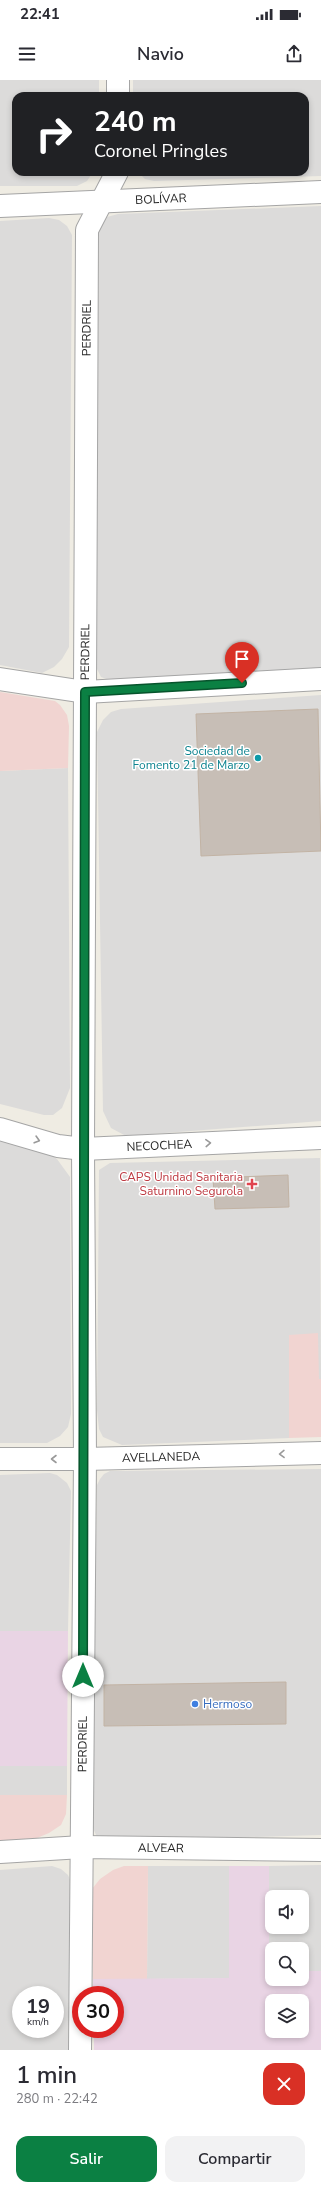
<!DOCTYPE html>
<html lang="es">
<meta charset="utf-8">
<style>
body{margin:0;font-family:"Nunito Sans",sans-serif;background:#f2f2f3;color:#2b2b33;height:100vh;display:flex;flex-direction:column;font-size:15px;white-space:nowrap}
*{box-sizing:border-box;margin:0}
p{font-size:13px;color:#7c7c81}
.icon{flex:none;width:22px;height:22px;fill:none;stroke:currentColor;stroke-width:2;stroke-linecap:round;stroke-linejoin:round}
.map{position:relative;height:1970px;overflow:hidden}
.panel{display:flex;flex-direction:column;background:#fff;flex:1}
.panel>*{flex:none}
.guide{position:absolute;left:12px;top:12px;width:297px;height:84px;border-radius:12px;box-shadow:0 2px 6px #0003;background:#202124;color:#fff;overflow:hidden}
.controls{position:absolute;left:265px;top:1810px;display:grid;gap:8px}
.controls a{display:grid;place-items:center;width:44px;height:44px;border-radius:8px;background:#fff;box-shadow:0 2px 6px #0003;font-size:20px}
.speed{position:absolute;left:12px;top:1906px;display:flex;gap:8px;font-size:20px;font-weight:700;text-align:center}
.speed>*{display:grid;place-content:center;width:52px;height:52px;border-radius:50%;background:#fff;box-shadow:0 2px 6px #0003;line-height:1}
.speed small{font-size:10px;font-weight:400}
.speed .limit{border:6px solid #d22;background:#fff;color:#111}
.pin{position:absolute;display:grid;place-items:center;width:34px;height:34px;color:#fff;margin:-41px -17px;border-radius:50% 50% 50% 0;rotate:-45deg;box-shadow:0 0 4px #0007}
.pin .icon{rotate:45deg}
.me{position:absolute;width:44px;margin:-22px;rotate:0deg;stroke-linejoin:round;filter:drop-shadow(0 0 3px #0008)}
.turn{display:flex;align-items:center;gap:14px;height:84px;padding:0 16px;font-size:18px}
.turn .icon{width:52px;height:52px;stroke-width:2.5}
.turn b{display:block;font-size:28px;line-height:34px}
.round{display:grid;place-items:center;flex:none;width:42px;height:42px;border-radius:12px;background:#f2f2f3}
.head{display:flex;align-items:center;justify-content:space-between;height:68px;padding:0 16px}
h1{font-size:24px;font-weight:600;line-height:30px}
.action{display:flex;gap:8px;margin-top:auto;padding:8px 16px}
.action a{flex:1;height:46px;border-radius:12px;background:#0b8043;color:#fff;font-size:16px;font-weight:600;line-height:46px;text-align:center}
.action a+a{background:#f2f2f3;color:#2b2b33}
.status{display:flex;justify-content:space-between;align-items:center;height:28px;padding:0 20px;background:#fff;direction:ltr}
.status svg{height:11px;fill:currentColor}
header{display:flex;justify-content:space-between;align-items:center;height:52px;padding:0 16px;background:#fff;font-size:18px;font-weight:600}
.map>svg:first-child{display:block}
</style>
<div class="status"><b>22:41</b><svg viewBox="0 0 49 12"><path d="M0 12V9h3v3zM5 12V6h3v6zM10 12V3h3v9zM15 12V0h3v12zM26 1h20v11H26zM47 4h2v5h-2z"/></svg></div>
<header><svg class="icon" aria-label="menu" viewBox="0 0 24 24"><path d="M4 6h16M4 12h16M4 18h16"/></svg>Navio<svg class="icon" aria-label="share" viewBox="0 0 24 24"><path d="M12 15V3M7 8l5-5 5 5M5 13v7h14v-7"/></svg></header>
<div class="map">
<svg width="321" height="1970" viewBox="0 0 321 1970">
<rect width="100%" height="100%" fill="#efece3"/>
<path fill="#dcdbda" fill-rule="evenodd" d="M 0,0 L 99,0 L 99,16 L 16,16 L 16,92 L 93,92 L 87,101 L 77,106 L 0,106 Z
M 133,0 L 321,0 L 321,96 L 154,101 L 145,99 L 138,92 L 305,92 L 305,16 L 133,16 Z
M 321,126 L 321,591 L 117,603 L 101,597 L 93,581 L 99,151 L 107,137 L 118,134 Z
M 49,138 L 59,140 L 67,146 L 72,155 L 69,567 L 62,579 L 54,587 L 42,593 L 0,585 L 0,141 Z
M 321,615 L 321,1041 L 126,1056 L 111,1048 L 103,1031 L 97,652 L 103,640 L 111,632 L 121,629 Z
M 68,688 L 70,1008 L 62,1028 L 53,1035 L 44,1035 L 0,1024 L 0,691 Z
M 0,1060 L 50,1074 L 57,1079 L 70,1097 L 71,1334 L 68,1347 L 60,1356 L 47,1363 L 0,1363 Z
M 320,1078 L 321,1299 L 319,1299 L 289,1255 L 289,1358 L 122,1365 L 103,1357 L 99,1349 L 97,1330 L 99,1090 L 110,1083 Z
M 321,1389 L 321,1755 L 108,1761 L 97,1757 L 91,1744 L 97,1405 L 100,1399 L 104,1394 L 110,1391 Z
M 50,1393 L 57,1395 L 67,1403 L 71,1411 L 68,1551 L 0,1551 L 0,1395 Z
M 0,1686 L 67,1686 L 67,1715 L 0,1715 Z
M 321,1785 L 321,1891 L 302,1891 L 302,1869 L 272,1869 L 272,1891 L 269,1891 L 269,1786 ZM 272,1817 L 302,1817 L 302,1847 L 272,1847 Z
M 52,1786 L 61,1789 L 68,1795 L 71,1802 L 68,1970 L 0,1970 L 0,1790 ZM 21,1915 L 55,1915 L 55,1949 L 21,1949 Z
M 148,1786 L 229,1786 L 229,1898 L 147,1899 Z"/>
<path fill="#f1d4d1" d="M 0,612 L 55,621 L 60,625 L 67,635 L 69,646 L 68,688 L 0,691 Z
M 318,1253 L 319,1299 L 321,1299 L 321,1357 L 289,1358 L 289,1255 Z
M 0,1715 L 67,1715 L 66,1734 L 61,1745 L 49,1753 L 37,1758 L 0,1761 Z
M 124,1786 L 148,1786 L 147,1899 L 93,1899 L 92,1809 L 100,1799 L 113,1790 Z"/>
<path fill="#e9d4e4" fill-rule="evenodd" d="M 0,1551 L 68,1551 L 67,1686 L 0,1686 Z
M 229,1786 L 269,1786 L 269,1891 L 272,1891 L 272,1899 L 302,1899 L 302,1891 L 321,1891 L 321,1970 L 94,1970 L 94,1949 L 115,1949 L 115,1915 L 93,1915 L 93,1899 L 229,1898 ZM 272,1921 L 302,1921 L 302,1951 L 272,1951 Z"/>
<path fill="#c7beb6" stroke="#c2b3a4" d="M 318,629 L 321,771 L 201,776 L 196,634 Z
M 288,1095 L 289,1127 L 215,1129 L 213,1098 Z
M 286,1602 L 286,1644 L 104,1646 L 104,1605 Z"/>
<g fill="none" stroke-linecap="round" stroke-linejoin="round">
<g stroke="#a5a5a5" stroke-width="24">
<g id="minor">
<path d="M 118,16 L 118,0"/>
<path id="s1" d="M 0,126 L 321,112"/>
<path d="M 0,599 L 85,612 L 321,599"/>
<path id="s2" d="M 0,1049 L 58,1066 L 83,1069 L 321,1058"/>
<path id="s3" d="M 0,1379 L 85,1379 L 321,1373"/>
<path id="s4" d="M 0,1772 L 82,1767 L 321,1770"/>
<path id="s5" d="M 80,1970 L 85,1379 L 83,1069 L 87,150 L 117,92"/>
</g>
</g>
<use href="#minor" stroke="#fff" stroke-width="22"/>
</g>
<defs><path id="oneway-chevron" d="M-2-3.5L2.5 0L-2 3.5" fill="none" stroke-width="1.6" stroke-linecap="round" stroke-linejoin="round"/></defs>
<g stroke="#9a9a9a">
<use href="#oneway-chevron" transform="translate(37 1060) rotate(16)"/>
<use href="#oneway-chevron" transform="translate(208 1063) rotate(-3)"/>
<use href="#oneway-chevron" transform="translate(282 1374) rotate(179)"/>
<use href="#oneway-chevron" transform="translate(54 1379) rotate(-180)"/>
</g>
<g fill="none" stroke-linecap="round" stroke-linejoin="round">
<g stroke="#07532c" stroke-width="10">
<path id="route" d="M 83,1596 L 85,612 L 242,603"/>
</g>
<use href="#route" stroke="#0b8043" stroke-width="7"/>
</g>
<circle fill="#0f9aa8" stroke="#fff" stroke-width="1.5" cx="258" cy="678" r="4"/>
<path fill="#e0444e" stroke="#fff" stroke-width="1.5" d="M250 1098h4v4h4v4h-4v4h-4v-4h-4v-4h4z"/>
<circle fill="#3f7fe0" stroke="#fff" stroke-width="1.5" cx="195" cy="1624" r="4"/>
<g text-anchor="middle" stroke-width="3" stroke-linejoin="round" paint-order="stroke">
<g font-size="12" fill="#1e1e1e" stroke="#fff">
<text dy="4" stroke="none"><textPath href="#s1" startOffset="161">BOLÍVAR</textPath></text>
<text dy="4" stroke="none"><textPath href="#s5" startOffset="1722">PERDRIEL</textPath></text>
<text dy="4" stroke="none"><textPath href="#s5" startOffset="1398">PERDRIEL</textPath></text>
<text dy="4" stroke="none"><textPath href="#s2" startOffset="162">NECOCHEA</textPath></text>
<text dy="4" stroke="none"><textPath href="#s3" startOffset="161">AVELLANEDA</textPath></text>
<text dy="4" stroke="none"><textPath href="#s5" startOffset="306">PERDRIEL</textPath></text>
<text dy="4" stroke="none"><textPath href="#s4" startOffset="161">ALVEAR</textPath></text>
</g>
<g font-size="12" fill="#0d838f" stroke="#fff" text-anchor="end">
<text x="250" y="675">Sociedad de<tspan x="250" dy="14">Fomento 21 de Marzo</tspan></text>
</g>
<g font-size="12" fill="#be3a42" stroke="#fff" text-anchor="end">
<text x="243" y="1101">CAPS Unidad Sanitaria<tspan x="243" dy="14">Saturnino Segurola</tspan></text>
</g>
<g font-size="12" fill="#366cbe" stroke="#fff" text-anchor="start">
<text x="203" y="1628">Hermoso</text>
</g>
</g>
</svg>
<div class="controls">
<a><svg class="icon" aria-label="sound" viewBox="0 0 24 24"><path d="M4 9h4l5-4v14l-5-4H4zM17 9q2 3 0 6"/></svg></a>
<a><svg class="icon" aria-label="search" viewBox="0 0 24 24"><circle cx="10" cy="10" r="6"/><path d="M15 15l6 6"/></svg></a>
<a><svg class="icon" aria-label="layers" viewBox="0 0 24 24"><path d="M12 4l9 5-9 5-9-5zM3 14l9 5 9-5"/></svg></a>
</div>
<div class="speed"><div>19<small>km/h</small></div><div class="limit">30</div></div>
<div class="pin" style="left:242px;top:603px;background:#d93025"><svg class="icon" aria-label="arrive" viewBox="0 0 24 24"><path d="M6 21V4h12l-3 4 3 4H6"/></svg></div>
<svg class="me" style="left:83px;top:1596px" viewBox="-20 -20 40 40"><circle r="19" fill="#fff"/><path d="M0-13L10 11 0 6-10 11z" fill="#0b8043"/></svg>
<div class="guide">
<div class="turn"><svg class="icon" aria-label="right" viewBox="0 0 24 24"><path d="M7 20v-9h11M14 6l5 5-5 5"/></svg><div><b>240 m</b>Coronel Pringles</div></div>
</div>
</div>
<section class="panel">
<div class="head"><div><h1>1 min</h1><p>280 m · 22:42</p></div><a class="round" style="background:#d93025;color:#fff"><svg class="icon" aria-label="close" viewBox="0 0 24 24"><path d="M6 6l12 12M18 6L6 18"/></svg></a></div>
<div class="action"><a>Salir</a><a>Compartir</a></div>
</section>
